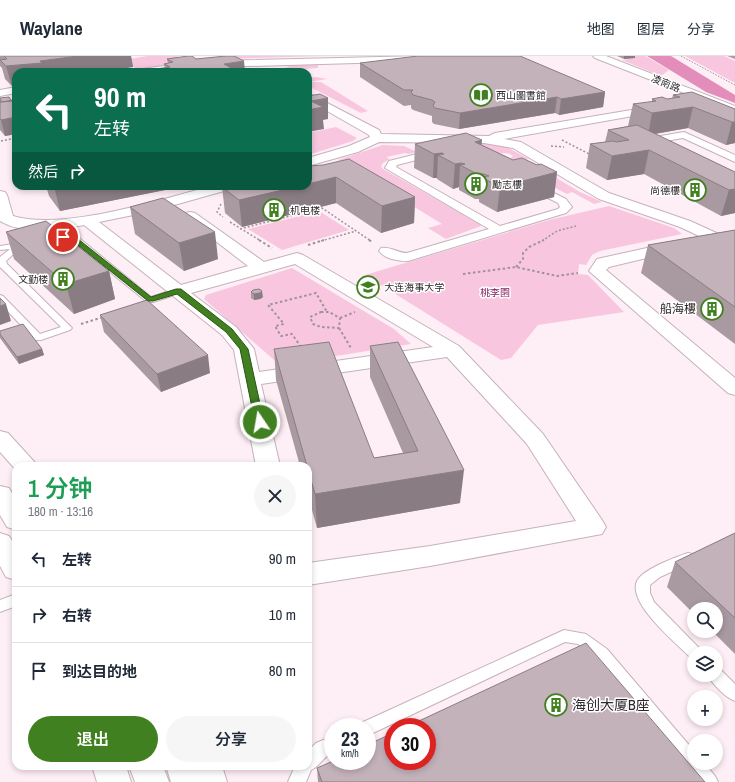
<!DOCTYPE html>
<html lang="zh">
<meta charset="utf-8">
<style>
body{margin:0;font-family:"Archivo Narrow","Noto Sans SC",sans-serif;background:#f6f6f7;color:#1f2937;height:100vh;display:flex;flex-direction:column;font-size:15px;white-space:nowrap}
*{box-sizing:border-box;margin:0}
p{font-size:13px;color:#747a83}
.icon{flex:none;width:22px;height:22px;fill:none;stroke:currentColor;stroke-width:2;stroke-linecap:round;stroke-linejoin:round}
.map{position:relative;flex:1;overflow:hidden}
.panel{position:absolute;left:12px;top:406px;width:300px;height:308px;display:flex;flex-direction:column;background:#fff;border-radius:12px;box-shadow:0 2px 6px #0003}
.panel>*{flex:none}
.guide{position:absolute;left:12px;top:12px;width:300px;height:122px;border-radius:12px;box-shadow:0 2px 6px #0003;background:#0b6e4f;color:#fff;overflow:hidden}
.buttons{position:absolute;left:687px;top:546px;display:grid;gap:8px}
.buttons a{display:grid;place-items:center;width:36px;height:36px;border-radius:50%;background:#fff;box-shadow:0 2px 6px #0003;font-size:20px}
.speed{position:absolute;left:324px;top:662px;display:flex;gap:8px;font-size:20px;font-weight:700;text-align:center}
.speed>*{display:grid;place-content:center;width:52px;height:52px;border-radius:50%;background:#fff;box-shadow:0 2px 6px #0003;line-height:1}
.speed small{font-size:10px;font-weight:400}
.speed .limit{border:6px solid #d22;background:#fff;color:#111}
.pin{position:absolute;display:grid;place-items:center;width:34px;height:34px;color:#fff;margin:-17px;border:2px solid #fff;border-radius:50%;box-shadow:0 1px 4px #0007}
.me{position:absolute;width:44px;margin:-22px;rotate:348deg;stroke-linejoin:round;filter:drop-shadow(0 0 3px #0008)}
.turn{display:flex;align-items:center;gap:14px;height:84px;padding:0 16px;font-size:18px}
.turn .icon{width:52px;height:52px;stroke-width:2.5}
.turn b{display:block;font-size:28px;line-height:34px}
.then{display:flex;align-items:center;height:38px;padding:0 16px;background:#0003;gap:8px;font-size:15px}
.round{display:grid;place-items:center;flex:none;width:42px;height:42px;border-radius:21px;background:#f6f6f7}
.overview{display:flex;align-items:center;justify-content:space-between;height:68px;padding:0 16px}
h1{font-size:24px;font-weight:600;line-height:30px;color:#1e9e55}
.primary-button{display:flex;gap:8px;margin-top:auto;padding:8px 16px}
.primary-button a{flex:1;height:46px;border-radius:24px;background:#418020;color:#fff;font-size:16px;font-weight:600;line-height:46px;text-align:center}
.primary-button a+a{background:#f6f6f7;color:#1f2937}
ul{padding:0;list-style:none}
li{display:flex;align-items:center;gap:12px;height:56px;padding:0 16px;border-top:1px solid #e0e1e3}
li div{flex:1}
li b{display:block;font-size:15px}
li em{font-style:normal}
header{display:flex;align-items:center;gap:24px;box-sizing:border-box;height:56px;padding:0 20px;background:#fff;border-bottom:1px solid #e0e1e3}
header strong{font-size:19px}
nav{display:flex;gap:22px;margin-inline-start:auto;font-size:14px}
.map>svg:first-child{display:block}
</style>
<header>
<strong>Waylane</strong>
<nav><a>地图</a><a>图层</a><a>分享</a></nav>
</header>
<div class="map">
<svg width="735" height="726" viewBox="0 0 735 726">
<rect width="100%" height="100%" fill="#feeef5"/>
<path fill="#f8c7df" d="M 147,0 L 177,0 L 187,6 L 138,14 L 124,4 Z
M 230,0 L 323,0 L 224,3 Z
M 631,0 L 645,0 L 669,14 L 661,20 L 622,4 L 635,2 Z
M 685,0 L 724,0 L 735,5 L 735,27 Z
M 318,8 L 318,12 C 304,12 292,16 279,16 C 288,7 306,8 318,8 Z
M 317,21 L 327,23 L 309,26 L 321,26 L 368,55 L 361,57 L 308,30 L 308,22 Z
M 336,71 L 357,82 L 353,85 L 308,99 L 308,77 Z
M 483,86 L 505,90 L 529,103 L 513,107 L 508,104 L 513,100 C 505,93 495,101 485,98 C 478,97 471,92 464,89 Z
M 383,89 L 404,90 L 417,96 L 408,98 L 405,97 L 386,101 L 390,103 L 383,107 L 381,110 L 383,113 L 480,168 L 481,170 L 446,183 L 428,172 L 442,168 L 338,104 Z
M 535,109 L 578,135 L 602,146 L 594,148 L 572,136 L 567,138 L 518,113 Z
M 609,150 L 674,172 L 682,178 L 600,195 L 592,199 L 586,209 L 579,208 L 578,218 L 588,219 L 624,256 L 538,269 L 511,302 L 501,304 L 365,219 L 549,164 Z
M 319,155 L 349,174 L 282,194 L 248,173 Z
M 292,212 L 394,273 L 411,288 L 280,309 L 204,243 L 206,239 Z"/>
<path fill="#e28dba" d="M 647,0 L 671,0 L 735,39 L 735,47 L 706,36 Z"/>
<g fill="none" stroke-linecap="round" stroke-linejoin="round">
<g stroke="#c5b2bb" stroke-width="2">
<path id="service" d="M 63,179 L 79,182 L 151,241 L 178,232 L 182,235 L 181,237 L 153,246 L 147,246 L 73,186 C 67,184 54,185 50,182 L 51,180 Z
M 19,187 L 23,189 L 6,205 L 7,208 L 70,270 L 72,272 L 70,274 L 41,284 L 35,284 L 0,247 L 0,239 L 3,240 L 40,278 L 61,271 L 0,211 L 0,201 L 10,193 L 0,194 L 0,190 Z
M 688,497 L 693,498 L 695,502 L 693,506 L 660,521 L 650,529 L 650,537 L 654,546 L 700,593 L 703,597 L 694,597 L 694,603 L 690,601 C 676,587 627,547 637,525 C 643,513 676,501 688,497 Z
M 16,538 L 16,550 L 0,556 L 0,544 Z
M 564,574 L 586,578 L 607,593 L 694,695 L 694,707 L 704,707 L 715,720 L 718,726 L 698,726 L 597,603 L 578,588 L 565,586 L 373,677 L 367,680 L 367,671 L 359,671 L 361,667 Z
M 716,612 L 721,614 L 735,628 L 735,645 C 725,641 713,629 708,619 L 716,619 Z
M 333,680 L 333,696 C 324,700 320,710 311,714 L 306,726 L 288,726 L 295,710 L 308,710 L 308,695 L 316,687 Z"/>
</g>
<g stroke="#c5b2bb" stroke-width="2">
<path id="pedestrian" d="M 684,76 L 735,99 L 735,106 L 683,82 L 643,89 L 638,86 L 643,83 Z
M 437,93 L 440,94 L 442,96 L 440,98 L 397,109 L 396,111 L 500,170 L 558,153 L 560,151 L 558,147 L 530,133 L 529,131 L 530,129 L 538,129 L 566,143 L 572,151 L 566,157 L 408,205 C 398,205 385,203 379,195 L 381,192 C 390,190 398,197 407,197 L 489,173 L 385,112 L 389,105 Z"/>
</g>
<g stroke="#c5b2bb" stroke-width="2">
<path id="minor" d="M 422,0 L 427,3 L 425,5 L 215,11 L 210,8 L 215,5 Z
M 593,0 L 606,0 L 735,50 L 735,57 L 595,2 Z
M 179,8 L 182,9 L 184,11 L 182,13 L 164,16 L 137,16 L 142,13 Z
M 16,31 L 16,37 L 0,40 L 0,34 Z
M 308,37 L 379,74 L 381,78 L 489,80 L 495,77 L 661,49 L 665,50 L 667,52 L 661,55 L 504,83 L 521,86 L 609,137 L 690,165 L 732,184 L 735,185 L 735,197 L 680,171 L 599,143 L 513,92 L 484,87 L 379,86 L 358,96 L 308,110 L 308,102 L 349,90 L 370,81 L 369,79 L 308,44 Z
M 211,130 L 233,130 L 231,133 L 153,155 L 99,166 L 181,229 L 248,210 L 183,160 L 185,157 L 190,156 L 195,157 L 264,206 L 297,197 L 303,199 L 459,290 L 543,378 L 602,464 L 606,471 L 602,478 L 430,510 L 308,529 L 308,507 L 430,490 L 576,465 L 527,388 L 447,301 L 261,328 L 280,410 L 256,410 L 234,294 L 222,279 L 84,169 C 59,174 23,179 0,165 L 0,135 L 5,136 L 7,139 L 13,160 C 61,175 161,144 211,130 ZM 295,208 L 433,291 L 259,316 L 254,293 L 236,271 L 191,237 Z
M 674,186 L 680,188 L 682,191 L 680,194 L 609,211 L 606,214 L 735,322 L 735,339 L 728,337 L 589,215 L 597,203 Z"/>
</g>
<g stroke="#c5b2bb" stroke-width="2">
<path id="secondary" d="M 0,375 L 8,377 L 38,410 L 16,410 L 16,414 L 0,396 Z
M 0,430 L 9,432 L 16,444 L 16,474 L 7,471 L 0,459 Z
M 0,477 L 9,480 L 16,491 L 16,524 L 6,521 L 0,510 Z
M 92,710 L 126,710 L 131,726 L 97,726 Z
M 129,710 L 163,710 L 169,726 L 135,726 Z
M 166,710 L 222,710 L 227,726 L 171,726 Z"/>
</g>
<path stroke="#9f9398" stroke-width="1" stroke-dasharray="1.5 1.5" stroke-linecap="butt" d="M 681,0 L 735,29"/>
<path stroke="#9f9398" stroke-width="1.5" stroke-dasharray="2 2" stroke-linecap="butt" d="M 562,84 L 591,99
M 1,85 L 16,82
M 551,90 L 564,91
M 221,148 L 217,156 L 223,161
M 230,166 L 261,185
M 240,173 L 322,152 L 371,185
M 321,185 L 356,175
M 542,185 L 557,175 L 576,170"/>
<path stroke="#9f9398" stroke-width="2" stroke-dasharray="2.5 2.5" stroke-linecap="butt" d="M 259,184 L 272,192
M 369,184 L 372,186
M 308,189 L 324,184
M 516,211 L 523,203 L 523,197 L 529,191 L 544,184
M 463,218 L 516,211 L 557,220 L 578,217
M 321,256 L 329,256 L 340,262 L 339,272 L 321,271 L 313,268 L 310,261 Z
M 340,262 L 355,256
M 81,268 L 103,261
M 339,272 L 351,292
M 301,291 L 292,278 L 281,280 L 275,270 L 284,268 L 268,249 L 316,237 L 327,256"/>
<use href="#service" fill="#fff" fill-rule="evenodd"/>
<use href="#pedestrian" fill="#fff" fill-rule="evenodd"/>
<use href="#minor" fill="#fff" fill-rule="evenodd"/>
<use href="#secondary" fill="#fff" fill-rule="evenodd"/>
</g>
<path fill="#a999a1" d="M 0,0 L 131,0 L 133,11 L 16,16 L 16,29 L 12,30 L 5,23 L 2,12 L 0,10 Z
M 617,0 L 635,0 L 635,2 L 624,3 Z
M 727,0 L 735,0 L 735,3 L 730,1 Z
M 167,3 L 196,3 L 245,16 L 150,16 L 149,14 L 165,12 L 164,8 L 168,7 Z
M 360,7 L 605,36 L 603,51 L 559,59 L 555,57 L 459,73 L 434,68 L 432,66 L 432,60 L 413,54 L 411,52 L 411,49 L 404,50 L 360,21 Z
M 673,39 L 735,53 L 735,87 L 726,89 L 688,72 L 655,78 L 735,116 L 735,157 L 721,160 L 644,118 L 607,124 L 586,112 L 590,88 L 605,86 L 608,74 L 628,70 L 633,48 L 652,46 L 652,43 L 672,43 Z
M 0,42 L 12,45 L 16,44 L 16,78 L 5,80 L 0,74 Z
M 415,88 L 482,89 L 513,104 L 537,109 L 557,116 L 554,141 L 497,156 L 479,146 L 479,143 L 475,143 L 459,134 L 459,131 L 453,133 L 437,123 L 437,122 L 433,122 L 414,112 Z
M 308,110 L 415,141 L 414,167 L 381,177 L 336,147 L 242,171 L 225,157 L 222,131 L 308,130 Z
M 46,130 L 185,130 L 60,155 L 49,140 Z
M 130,151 L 218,203 L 184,215 L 135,178 Z
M 735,174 L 735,288 L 641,217 L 648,189 Z
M 6,176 L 109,215 L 115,243 L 74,258 L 14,203 Z
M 251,236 L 263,241 L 260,243 L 254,244 L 251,242 Z
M 100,259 L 210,317 L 161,336 L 104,276 Z
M 0,275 L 42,293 L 44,299 L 19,308 L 0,282 Z
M 370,290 L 460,447 L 317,472 L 308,440 L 308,410 L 300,410 L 276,324 L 274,293 L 374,402 L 403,397 L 370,321 Z
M 735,477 L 735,598 L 712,575 L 716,575 L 716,553 L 694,553 L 694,558 L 667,531 L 675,506 Z
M 317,712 L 705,726 L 318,726 Z"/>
<path fill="#897d83" d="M 78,0 L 131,0 L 133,11 L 103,16 L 16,16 L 16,29 L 12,30 L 6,10 Z
M 624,0 L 635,0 L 635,2 L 624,3 Z
M 244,5 L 245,16 L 222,16 L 224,8 Z
M 217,13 L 217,16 L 197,16 Z
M 605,36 L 603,51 L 559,59 L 561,43 Z
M 557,41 L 555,57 L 459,73 L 460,57 Z
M 328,42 L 328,63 L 323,64 L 324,73 L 308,76 L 308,54 L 311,45 Z
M 693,51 L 688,72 L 648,79 L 652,57 Z
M 16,61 L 16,78 L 5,80 L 1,64 Z
M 732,66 L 735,66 L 735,87 L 726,89 Z
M 482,84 L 480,108 L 475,86 Z
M 649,94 L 644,118 L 607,124 L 612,100 Z
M 442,97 L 442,101 L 438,99 L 437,122 L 433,122 L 434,98 Z
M 461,107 L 461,110 L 460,109 L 459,131 L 453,133 L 455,108 Z
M 557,116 L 554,141 L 497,156 L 500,131 Z
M 336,121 L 336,147 L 242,171 L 239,144 L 300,130 L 308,130 L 308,128 Z
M 54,130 L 185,130 L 60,155 Z
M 735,133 L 735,157 L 721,160 L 729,134 Z
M 415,141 L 414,167 L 381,177 L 382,150 Z
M 215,176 L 218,203 L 184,215 L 179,187 Z
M 109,215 L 115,243 L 74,258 L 66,228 Z
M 262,235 L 263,241 L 260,243 L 254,244 L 254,238 Z
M 6,248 L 11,265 L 0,269 L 0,250 Z
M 42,293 L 44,299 L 19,308 L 17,301 Z
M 208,299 L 210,317 L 161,336 L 157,318 Z
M 464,414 L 460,447 L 317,472 L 315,438 Z"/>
<path fill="#c4b2bb" stroke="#897d83" d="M 4,0 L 78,0 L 40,5 L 42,7 L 6,10 L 0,4 L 7,3 Z
M 188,0 L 192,0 L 196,3 L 226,0 L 234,0 L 244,5 L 224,8 L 235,14 L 222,16 L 217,13 L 197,16 L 152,16 L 149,14 L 170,11 L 164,8 L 173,6 L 167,3 Z
M 418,0 L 520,0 L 605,36 L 561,43 L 557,41 L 460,57 L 435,52 L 433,50 L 435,46 L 432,44 L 413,39 L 411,36 L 413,34 L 404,34 L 360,7 Z
M 692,36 L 735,53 L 735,66 L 732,66 L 693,51 L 652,57 L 633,48 L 656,45 L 652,43 L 662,41 L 667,43 L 680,41 L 673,39 Z
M 320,38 L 328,42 L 311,45 L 323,51 L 308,54 L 308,40 Z
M 9,41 L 12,45 L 2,46 L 0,43 L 0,42 Z
M 16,44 L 16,61 L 1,64 L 0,63 L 0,46 Z
M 637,69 L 735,116 L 735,133 L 729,134 L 649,94 L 612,100 L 590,88 L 613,85 L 616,86 L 629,84 L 608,74 Z
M 466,77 L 482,84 L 475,86 L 513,104 L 522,102 L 537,109 L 541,108 L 557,116 L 500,131 L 481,121 L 489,120 L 484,118 L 477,118 L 460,109 L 465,108 L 461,107 L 455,108 L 438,99 L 444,98 L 442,97 L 434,98 L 415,88 Z
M 349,103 L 415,141 L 382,150 L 336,121 L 308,128 L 308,110 L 323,109 Z
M 229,130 L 300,130 L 239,144 L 222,131 Z
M 163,142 L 215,176 L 179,187 L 130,151 Z
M 46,165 L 109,215 L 66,228 L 6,176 Z
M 735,174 L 735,251 L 648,189 Z
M 259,233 L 262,235 L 260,237 L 254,238 L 251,236 L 253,234 Z
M 0,242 L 6,248 L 0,250 Z
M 147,244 L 208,299 L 157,318 L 100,259 Z
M 23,268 L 42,293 L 17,301 L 0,278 L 0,275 Z
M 329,286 L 374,402 L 418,395 L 370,290 L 398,286 L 464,414 L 315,438 L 308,414 L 308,410 L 307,410 L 274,293 Z
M 735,477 L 735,562 L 675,506 Z
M 586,587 L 705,726 L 322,726 L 317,712 L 333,705 L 367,705 L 367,689 L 393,677 L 393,705 L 427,705 L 427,671 L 406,671 Z"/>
<path fill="#418020" stroke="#2a5315" d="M 61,179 L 78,183 L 151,241 L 176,233 L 181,233 L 232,273 L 248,293 L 264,366 L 263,369 L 260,369 L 255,366 L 240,293 L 226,276 L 177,238 L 153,245 L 148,245 L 74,186 L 61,182 Z"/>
<defs>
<g id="library-ring" transform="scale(1.15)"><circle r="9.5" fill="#fff" stroke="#418020" stroke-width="1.5"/><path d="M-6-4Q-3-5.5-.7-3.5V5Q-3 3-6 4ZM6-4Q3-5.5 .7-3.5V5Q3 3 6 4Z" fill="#418020"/></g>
<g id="building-ring" transform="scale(1.15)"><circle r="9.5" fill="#fff" stroke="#418020" stroke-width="1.5"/><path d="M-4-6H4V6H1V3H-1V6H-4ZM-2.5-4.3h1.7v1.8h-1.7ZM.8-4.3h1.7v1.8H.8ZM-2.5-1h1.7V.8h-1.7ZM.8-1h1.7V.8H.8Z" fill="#418020"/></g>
<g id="university-ring" transform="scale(1.15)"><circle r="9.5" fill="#fff" stroke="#418020" stroke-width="1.5"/><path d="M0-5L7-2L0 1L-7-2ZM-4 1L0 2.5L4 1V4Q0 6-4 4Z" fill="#418020"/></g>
</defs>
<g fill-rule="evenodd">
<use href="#library-ring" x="481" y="39"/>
<use href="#building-ring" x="476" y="128"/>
<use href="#building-ring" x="695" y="134"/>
<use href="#building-ring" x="274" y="154"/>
<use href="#building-ring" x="63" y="223"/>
<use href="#university-ring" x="368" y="231"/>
<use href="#building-ring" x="712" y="253"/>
<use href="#building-ring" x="556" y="649"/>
</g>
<g text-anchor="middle" stroke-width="3" stroke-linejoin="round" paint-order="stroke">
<g font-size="10" fill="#2f282b" stroke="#fff">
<text transform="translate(666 27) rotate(22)" y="4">凌南路</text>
</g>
<g font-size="10" fill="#2f282b" stroke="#fff" text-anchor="start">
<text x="496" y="43">西山圖書館</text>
<text x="492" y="132">勵志樓</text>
<text x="680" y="138" text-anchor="end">尚德樓</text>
<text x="290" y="158">机电楼</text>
<text x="48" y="227" text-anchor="end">文勤楼</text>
<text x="384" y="235">大连海事大学</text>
</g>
<g font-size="10" fill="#882562" stroke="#fff">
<text x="495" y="240">桃李園</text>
</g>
<g font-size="12" fill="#2f282b" stroke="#fff" text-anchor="end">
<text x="696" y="257">船海樓</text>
</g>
<g font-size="14" fill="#2f282b" stroke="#fff" text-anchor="start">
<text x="572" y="654">海创大厦B座</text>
</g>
</g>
</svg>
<div class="buttons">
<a><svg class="icon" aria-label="search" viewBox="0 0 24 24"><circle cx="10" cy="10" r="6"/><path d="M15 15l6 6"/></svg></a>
<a><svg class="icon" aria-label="layers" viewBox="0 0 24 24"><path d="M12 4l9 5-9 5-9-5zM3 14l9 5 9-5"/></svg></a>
<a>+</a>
<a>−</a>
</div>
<div class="speed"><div>23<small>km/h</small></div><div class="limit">30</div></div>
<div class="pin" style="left:63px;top:181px;background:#d93025"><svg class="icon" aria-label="arrive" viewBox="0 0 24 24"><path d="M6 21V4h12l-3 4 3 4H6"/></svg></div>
<svg class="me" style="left:260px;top:366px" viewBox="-20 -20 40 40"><circle r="17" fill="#418020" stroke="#fff" stroke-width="3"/><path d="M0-11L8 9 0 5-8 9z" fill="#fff"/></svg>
<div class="guide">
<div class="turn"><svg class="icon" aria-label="left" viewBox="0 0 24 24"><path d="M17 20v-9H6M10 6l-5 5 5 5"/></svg><div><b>90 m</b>左转</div></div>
<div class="then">然后<svg class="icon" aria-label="right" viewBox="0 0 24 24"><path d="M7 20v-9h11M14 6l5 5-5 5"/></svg></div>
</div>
<section class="panel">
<div class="overview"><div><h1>1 分钟</h1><p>180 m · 13:16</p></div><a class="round"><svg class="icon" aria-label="close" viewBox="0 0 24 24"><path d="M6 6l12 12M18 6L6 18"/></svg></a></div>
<ul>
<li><svg class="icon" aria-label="left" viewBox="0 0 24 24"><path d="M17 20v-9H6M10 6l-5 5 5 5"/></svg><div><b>左转</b></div><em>90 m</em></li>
<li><svg class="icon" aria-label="right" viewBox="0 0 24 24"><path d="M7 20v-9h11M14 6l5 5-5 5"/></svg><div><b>右转</b></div><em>10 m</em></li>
<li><svg class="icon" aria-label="arrive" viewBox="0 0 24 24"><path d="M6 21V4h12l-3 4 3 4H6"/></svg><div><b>到达目的地</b></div><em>80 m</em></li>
</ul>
<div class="primary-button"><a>退出</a><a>分享</a></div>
</section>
</div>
